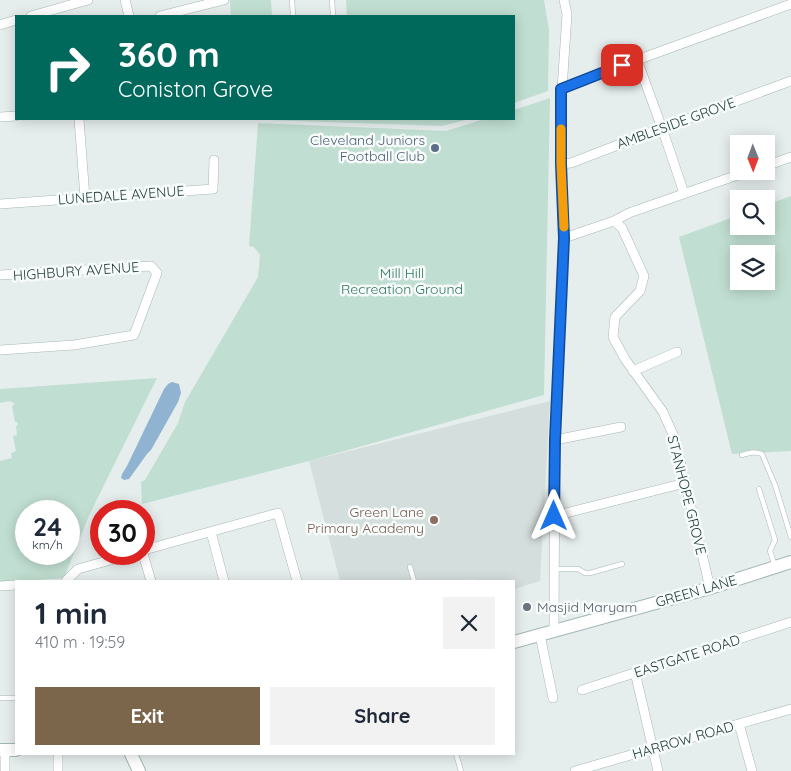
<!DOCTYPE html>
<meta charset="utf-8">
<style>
body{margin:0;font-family:Quicksand,sans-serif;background:#f2f2f3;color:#1f2937;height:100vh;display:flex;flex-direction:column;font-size:19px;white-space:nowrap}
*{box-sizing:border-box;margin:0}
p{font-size:16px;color:#747a83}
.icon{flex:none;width:28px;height:28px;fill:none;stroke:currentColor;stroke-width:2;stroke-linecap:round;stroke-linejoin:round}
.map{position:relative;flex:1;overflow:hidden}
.drawer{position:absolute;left:15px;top:580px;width:500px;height:175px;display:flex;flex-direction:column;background:#fff;border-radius:0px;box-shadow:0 2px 12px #0003}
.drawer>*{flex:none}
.hud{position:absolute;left:15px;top:15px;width:500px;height:105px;border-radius:0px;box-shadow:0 2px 12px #0003;background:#00695c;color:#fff;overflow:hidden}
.needle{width:32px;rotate:179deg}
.tools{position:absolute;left:730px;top:135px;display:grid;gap:10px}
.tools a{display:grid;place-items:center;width:45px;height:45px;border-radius:0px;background:#fff;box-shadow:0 2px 12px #0003;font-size:25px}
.speed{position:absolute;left:15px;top:500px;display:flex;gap:10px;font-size:25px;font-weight:700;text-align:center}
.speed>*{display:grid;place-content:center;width:65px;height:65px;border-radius:50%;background:#fff;box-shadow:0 2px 12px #0003;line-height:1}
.speed small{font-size:12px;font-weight:400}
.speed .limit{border:8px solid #d22;background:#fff;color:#111}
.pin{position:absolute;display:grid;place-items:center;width:42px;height:42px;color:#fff;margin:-21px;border-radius:10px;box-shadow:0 2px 8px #0006}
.me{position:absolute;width:55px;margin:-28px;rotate:0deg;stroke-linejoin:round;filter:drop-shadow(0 0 4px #0008)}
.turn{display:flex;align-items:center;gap:18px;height:105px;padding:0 20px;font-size:22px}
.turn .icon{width:65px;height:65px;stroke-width:2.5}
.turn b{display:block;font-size:35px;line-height:42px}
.round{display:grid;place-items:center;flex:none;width:52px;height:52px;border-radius:0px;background:#f2f2f3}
.head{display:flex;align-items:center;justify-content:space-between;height:85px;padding:0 20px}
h1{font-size:30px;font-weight:800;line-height:38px}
.cta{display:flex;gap:10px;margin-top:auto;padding:10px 20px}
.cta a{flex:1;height:58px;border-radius:0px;background:#7c664b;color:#fff;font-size:20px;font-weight:800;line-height:58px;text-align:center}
.cta a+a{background:#f2f2f3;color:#1f2937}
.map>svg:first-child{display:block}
</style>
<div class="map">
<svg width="791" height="771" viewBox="0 0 791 771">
<rect width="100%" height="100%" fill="#e6eeed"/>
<path fill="#d4dedd" d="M 550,401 L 540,581 L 514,589 L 514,581 L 474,581 L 473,579 L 467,581 L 340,581 L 309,461 Z"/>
<path fill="#c0ded1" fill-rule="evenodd" d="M 230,0 L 271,0 L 272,16 L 231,16 Z
M 346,0 L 544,0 L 549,30 L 548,91 L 514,103 L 514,16 L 347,16 Z
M 550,98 L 544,395 L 309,461 L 142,504 L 141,482 L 145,480 L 178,423 L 185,402 L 258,277 L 260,255 L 254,247 L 249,246 L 258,123 L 446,131 L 485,119 L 514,119 L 514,110 Z
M 239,119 L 469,119 L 442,126 Z
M 791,196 L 791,451 L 732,454 L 679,237 L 739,215 L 739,226 L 766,226 L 766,205 ZM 739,254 L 766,254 L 766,281 L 739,281 Z
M 157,378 L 107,479 L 88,518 L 64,578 C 43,580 21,580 0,585 L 0,461 L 12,458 L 11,453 L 16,451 L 13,436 L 17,435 L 16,426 L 18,425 L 17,422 L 15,422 L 12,406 L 14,405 L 13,402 L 11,402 L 10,401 L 0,403 L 0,389 ZM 26,511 L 69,511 L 69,554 L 26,554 Z"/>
<path fill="#90b3d1" d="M 172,382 L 179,384 L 181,393 L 178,402 L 151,450 L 147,454 L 129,479 L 124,480 L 121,478 L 122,474 L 127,466 L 164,389 L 168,384 Z"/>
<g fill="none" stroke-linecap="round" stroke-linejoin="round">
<g stroke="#a8b6b6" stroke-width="5.5">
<path id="lane" d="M 292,0 L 293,16
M 332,0 L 333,16
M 742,455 C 749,453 755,451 762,454 L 775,485 L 791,537
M 759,489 L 775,540 L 770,551 L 775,566
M 410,567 L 414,581
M 554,569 L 578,569 L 585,573 L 590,573 L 622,564
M 0,698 L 16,698
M 456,754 L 461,771"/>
</g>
<g stroke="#a8b6b6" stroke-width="10">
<path id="street" d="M 125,0 L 129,16
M 31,16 L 88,0
M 160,16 L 224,0
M 0,25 L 16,20
M 637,60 L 662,128 L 684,193
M 561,89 L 637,60 L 791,4
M 0,117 L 16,116
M 79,119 L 85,198
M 561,164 L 571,163 L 662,128 L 791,81
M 766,166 L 791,157
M 0,204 L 213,189 L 214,160
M 614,221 L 629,213 L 749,171
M 564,238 L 614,221 L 622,228 L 644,276 L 640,291 L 615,317 L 613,337 L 625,359 L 663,412 L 675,439 L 710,588
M 0,275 L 151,266 L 157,273 L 134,335 L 74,345 L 0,350
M 633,371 L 677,352
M 555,440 L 621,427
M 554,516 L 685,483
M 211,532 L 224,581
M 144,550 L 278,513 L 297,581
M 143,554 L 151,581
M 66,581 L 78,569 L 132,554
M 0,586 L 16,585
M 554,631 L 555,440 L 564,238 L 561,164 L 562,145 L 561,105 L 567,14 L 564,0
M 540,635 L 553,698
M 635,672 L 658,771
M 582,690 L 791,622
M 739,724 L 752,771
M 5,771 L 5,750
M 58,771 L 58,754
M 575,771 L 791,709"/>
</g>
<g stroke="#a1b7b6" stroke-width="14">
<path id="secondary" d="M 514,642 L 710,588 L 791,562
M 0,750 L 16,750
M 131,754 L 139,771"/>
</g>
<use href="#lane" stroke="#fff" stroke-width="4.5"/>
<use href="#street" stroke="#fff" stroke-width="9"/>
<use href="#secondary" stroke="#fff" stroke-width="12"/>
</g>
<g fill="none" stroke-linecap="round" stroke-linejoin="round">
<g stroke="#114b97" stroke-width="12">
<path id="route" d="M 554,516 L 555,440 L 564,238 L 561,164 L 561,89 L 622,65"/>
</g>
<use href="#route" stroke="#1a73e8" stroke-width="9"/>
<path stroke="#f59e0b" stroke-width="9" d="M 561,129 L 561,164 L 564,227"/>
</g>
<circle fill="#5c6f8a" stroke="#f7fbfa" stroke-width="2" cx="435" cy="148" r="5"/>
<circle fill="#8d6e63" stroke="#f7fbfa" stroke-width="2" cx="434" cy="520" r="5"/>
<circle fill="#6b7280" stroke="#f7fbfa" stroke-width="2" cx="527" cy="607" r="5"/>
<g text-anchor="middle" stroke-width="5" stroke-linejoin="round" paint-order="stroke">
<g font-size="14" fill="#253f40" stroke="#f7fbfa">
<text transform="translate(676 123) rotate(-20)" y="5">AMBLESIDE GROVE</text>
<text transform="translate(121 195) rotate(-4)" y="5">LUNEDALE AVENUE</text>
<text transform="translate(76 271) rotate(-4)" y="5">HIGHBURY AVENUE</text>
<text transform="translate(687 495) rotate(76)" y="5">STANHOPE GROVE</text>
<text transform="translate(696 591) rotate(-16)" y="5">GREEN LANE</text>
<text transform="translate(687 656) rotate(-18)" y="5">EASTGATE ROAD</text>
<text transform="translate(683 740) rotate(-16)" y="5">HARROW ROAD</text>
</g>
<g font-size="14" fill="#4e5e75" stroke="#f7fbfa" text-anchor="end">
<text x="425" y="145">Cleveland Juniors<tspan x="425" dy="16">Football Club</tspan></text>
</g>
<g font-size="14" fill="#307761" stroke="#f7fbfa">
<text x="402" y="278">Mill Hill<tspan x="402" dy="16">Recreation Ground</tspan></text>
</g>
<g font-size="14" fill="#785e54" stroke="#f7fbfa" text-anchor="end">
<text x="424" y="517">Green Lane<tspan x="424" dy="16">Primary Academy</tspan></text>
</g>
<g font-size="14" fill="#5b616d" stroke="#f7fbfa" text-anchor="start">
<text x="537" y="612">Masjid Maryam</text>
</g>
</g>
</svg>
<div class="tools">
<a><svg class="needle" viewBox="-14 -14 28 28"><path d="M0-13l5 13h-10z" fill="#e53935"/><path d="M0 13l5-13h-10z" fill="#747a83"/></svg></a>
<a><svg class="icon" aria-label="search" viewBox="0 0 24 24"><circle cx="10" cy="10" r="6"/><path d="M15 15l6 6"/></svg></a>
<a><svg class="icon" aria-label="layers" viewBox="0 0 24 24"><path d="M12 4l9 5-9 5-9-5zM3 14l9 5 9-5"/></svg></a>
</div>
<div class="speed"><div>24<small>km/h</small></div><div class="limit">30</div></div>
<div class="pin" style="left:622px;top:65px;background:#d93025"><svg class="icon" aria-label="arrive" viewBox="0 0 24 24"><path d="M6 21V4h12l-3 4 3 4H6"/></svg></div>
<svg class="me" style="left:554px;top:516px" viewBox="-20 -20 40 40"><path d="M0-17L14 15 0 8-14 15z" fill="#1a73e8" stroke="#fff" stroke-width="4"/></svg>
<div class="hud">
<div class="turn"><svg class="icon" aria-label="right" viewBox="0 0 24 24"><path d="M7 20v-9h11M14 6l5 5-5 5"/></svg><div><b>360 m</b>Coniston Grove</div></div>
</div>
<section class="drawer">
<div class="head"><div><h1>1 min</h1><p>410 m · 19:59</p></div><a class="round"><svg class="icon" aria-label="close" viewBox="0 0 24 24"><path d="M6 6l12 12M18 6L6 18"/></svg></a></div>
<div class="cta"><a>Exit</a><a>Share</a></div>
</section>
</div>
